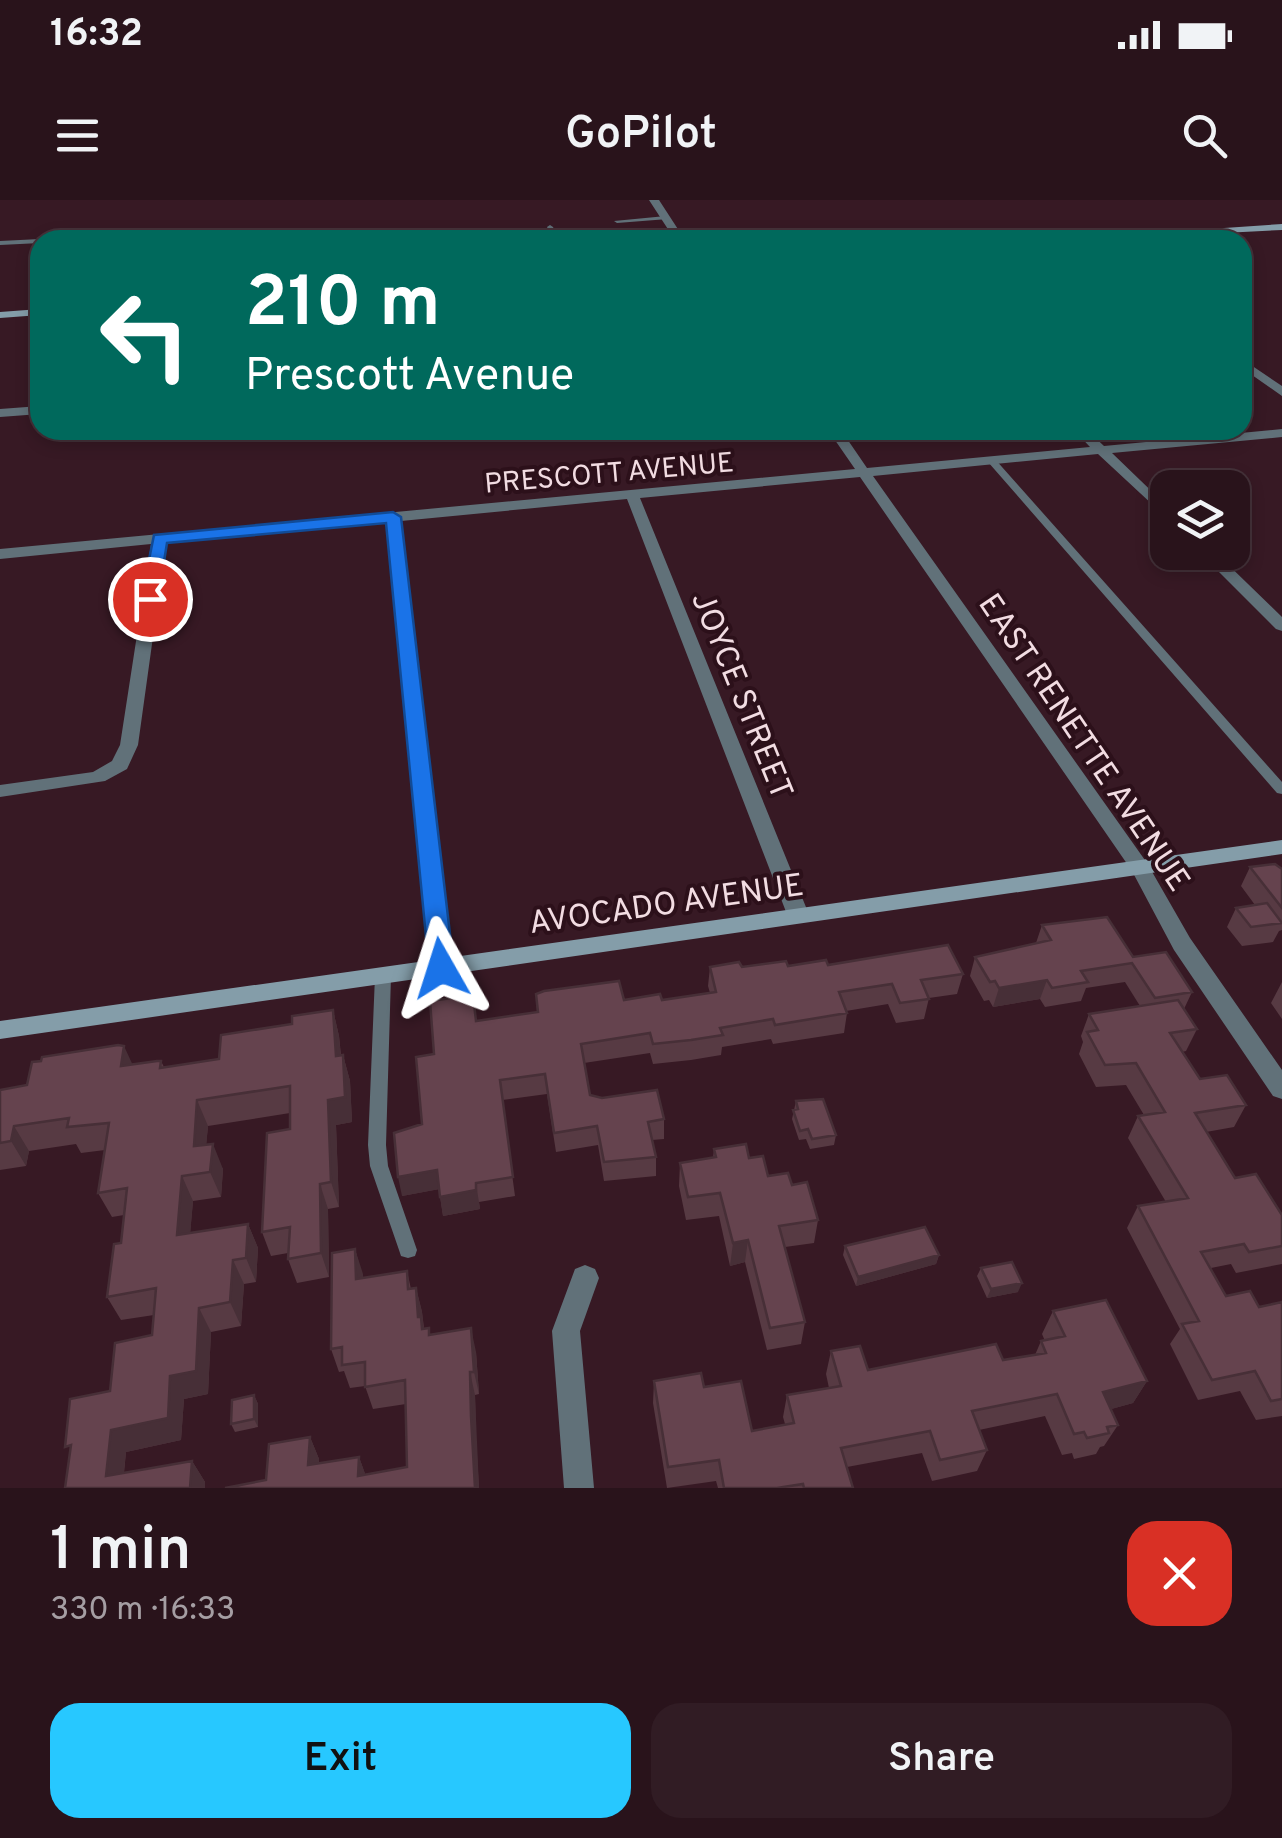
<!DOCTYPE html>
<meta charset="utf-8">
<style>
body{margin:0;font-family:Overpass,sans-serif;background:#311c24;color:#f1f3f6;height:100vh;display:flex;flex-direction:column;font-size:38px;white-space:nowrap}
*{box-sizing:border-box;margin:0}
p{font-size:32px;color:#a59ea3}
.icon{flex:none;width:55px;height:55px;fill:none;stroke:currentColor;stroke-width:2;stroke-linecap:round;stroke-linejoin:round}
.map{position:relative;height:1288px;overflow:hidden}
.details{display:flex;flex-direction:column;background:#29131b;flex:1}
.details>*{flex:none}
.top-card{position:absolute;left:30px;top:30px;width:1222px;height:210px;border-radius:30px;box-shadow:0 5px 15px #0003,0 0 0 2px #45323a;background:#00695c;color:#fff;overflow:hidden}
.controls{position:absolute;left:1150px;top:270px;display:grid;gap:20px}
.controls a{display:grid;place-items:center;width:100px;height:100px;border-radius:20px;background:#29131b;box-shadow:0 5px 15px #0003,0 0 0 2px #45323a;font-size:50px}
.pin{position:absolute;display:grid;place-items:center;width:85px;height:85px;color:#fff;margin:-42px;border:5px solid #fff;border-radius:50%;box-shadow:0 2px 10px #0007}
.me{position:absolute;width:110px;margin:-55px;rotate:354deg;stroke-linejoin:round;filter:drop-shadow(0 0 8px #0008)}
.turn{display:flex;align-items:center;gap:35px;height:210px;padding:0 50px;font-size:45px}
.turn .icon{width:130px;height:130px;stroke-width:2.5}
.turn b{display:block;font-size:70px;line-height:85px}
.round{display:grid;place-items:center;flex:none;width:105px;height:105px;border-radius:30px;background:#311c24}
.head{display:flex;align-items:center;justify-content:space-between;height:170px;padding:0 50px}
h1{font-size:60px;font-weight:600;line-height:75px}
.primary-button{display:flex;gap:20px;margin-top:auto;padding:20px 50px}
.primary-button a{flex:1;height:115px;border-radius:30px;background:#27c8ff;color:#111;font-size:40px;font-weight:600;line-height:115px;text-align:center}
.primary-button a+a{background:#311c24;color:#f1f3f6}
.status{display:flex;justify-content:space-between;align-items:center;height:70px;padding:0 50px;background:#29131b;direction:ltr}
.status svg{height:28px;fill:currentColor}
header{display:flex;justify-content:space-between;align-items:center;height:130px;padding:0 50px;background:#29131b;font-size:45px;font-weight:600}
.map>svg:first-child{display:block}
</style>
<div class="status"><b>16:32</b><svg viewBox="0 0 49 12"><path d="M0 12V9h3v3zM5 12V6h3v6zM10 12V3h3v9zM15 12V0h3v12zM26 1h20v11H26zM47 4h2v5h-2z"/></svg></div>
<header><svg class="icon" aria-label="menu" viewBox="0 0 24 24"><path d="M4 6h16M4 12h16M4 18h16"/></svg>GoPilot<svg class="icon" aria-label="search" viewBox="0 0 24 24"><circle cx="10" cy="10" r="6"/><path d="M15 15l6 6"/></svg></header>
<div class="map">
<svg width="1282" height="1288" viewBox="0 0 1282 1288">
<rect width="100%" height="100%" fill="#371924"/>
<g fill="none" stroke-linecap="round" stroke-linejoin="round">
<path fill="#617179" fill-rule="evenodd" d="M 666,16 L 668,19 L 617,23 L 614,21 Z
M 550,25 L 553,27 L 559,40 L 553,40 L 547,27 Z
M 1001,28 L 1005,28 L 1020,40 L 1013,40 L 1001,30 Z
M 40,40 L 40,43 L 0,45 L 0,41 L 40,39 L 43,40 Z
M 147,230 L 155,230 L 152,242 L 144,240 Z
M 365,230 L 373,230 L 370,241 L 363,239 Z
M 988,258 L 994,258 L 1282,582 L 1282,594 L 1277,593 L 988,262 Z
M 383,770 L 388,772 L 391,776 L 386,945 L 388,966 L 417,1050 L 415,1056 L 408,1058 L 401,1056 L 399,1050 L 370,966 L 368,945 L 375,776 L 378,772 Z"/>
<path fill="#617179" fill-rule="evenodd" d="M 649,0 L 659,0 L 685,40 L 675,40 Z
M 1242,159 L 1282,186 L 1282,196 L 1242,168 Z
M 40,206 L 40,214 L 0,217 L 0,209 Z
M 1282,229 L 1282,237 L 1112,253 L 1168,307 L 1168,319 L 1098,254 L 873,276 L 1147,663 L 1190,738 L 1282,870 L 1282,899 L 1273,896 L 1174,750 L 1132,671 L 860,277 L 640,298 L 810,717 L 807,722 L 791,722 L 788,717 L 627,299 L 401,321 L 452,768 L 449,774 L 433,774 L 430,768 L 386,322 L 166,343 L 138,545 L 127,569 L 105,581 L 0,597 L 0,585 L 93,572 L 112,561 L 120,545 L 151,344 L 0,359 L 0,349 L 855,269 L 828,230 L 841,230 L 867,268 L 1090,247 L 1074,230 L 1087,230 L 1104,246 Z
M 1199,352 L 1215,352 L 1282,417 L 1282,431 L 1276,429 Z
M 585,1065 L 595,1069 L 599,1078 L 580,1131 L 594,1288 L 564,1288 L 552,1131 L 575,1069 Z"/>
<path fill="#849da9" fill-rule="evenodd" d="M 1282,24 L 1282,30 L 1087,40 L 1092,37 Z
M 40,109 L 40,115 L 0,118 L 0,112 Z
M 1282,640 L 1282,654 L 0,839 L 0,821 Z"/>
</g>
<path fill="#573a43" d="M 1250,667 L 1282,669 L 1282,730 L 1279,731 L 1273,742 L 1242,746 L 1227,727 L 1236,708 L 1255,705 L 1241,686 Z
M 1042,725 L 1133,757 L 1192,792 L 1184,809 L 1197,829 L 1186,851 L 1182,852 L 1200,879 L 1246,905 L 1234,927 L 1206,932 L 1235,978 L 1282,1015 L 1282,1064 L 1236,1073 L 1231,1064 L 1211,1068 L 1226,1096 L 1259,1107 L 1282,1102 L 1282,1216 L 1256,1220 L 1240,1191 L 1198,1200 L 1170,1144 L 1180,1129 L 1127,1028 L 1138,1006 L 1166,1002 L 1128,938 L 1138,916 L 1144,915 L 1126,885 L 1096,887 L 1079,854 L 1083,842 L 1081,836 L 1089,814 L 1140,806 L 1125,782 L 1086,788 L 1081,801 L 1045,807 L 1040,799 L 993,807 L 989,800 L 984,801 L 970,776 L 975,757 L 1036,743 Z
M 828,765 L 963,774 L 957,794 L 929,798 L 924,819 L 896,823 L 888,804 L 846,811 L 847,813 L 844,833 L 773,844 L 771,839 L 722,847 L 721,855 L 691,860 L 653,864 L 650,853 L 584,863 L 590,895 L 664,919 L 664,939 L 652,940 L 656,957 L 656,976 L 604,981 L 598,945 L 556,952 L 547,894 L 502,900 L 515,996 L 479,1002 L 480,1009 L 443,1016 L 439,989 L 402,996 L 422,924 L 434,854 L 476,821 L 537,813 L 536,794 L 624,800 L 662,800 L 710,793 L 708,786 L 710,767 Z
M 1282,782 L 1282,819 L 1271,803 Z
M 333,810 L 339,836 L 341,855 L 343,855 L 350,881 L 352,922 L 336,925 L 339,1007 L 328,1009 L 329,1077 L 297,1083 L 288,1059 L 288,1053 L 271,1056 L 262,1032 L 290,929 L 290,913 L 208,926 L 206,945 L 223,969 L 221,997 L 193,1001 L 190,1033 L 248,1024 L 258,1048 L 256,1082 L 244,1084 L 241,1126 L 211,1132 L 208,1194 L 184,1199 L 181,1240 L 126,1252 L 124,1273 L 192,1261 L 205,1282 L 205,1288 L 65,1288 L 110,1191 L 152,1135 L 154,1115 L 121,1120 L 107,1097 L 121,1043 L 124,1015 L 112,1017 L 98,993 L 105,950 L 81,953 L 76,944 L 29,951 L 26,966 L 0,970 L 0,890 L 132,864 L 161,861 L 164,867 L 219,859 L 292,824 Z
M 796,901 L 836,935 L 834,945 L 810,949 L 806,939 L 799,940 L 792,919 Z
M 714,949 L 749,958 L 768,976 L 792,985 L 818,1020 L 814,1043 L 785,1047 L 805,1122 L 801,1144 L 767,1150 L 745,1062 L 730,1066 L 719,1016 L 686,1020 L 679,986 L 680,963 L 713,958 Z
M 845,1046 L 939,1055 L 936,1064 L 856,1086 L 843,1055 Z
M 355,1049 L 363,1078 L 407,1071 L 411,1089 L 416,1088 L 422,1112 L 424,1128 L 430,1135 L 476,1152 L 479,1194 L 475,1195 L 476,1238 L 479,1288 L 266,1280 L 310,1237 L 319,1259 L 319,1264 L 359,1257 L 365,1274 L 407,1267 L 406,1204 L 373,1209 L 365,1186 L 350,1188 L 344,1171 L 339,1172 L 331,1149 Z
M 981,1068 L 1018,1092 L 987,1098 L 977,1076 Z
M 1053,1111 L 1147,1181 L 1133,1203 L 1111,1209 L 1118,1225 L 1104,1246 L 1100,1247 L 1096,1254 L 1074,1259 L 1072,1253 L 1062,1255 L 1045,1216 L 979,1230 L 987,1250 L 977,1271 L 932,1281 L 922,1253 L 847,1267 L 853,1288 L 718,1288 L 716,1281 L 667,1288 L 653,1203 L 654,1181 L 704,1187 L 752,1231 L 785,1224 L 783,1217 L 787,1195 L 829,1188 L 826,1174 L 831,1151 L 868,1170 L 1003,1160 L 1035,1155 L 1041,1141 L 1045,1141 L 1042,1134 Z
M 254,1195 L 258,1204 L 258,1227 L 235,1232 L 231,1224 Z"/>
<path fill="#472f37" d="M 1047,780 L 1040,799 L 993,807 L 999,788 Z
M 333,810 L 339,836 L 343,882 L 336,856 Z
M 124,846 L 136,872 L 121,866 Z
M 343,855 L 350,881 L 352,922 L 336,925 L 339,1007 L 331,982 L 328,900 Z
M 197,900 L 208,926 L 204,971 L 194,946 Z
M 14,926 L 29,951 L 26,966 L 11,941 Z
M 213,944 L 223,969 L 221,997 L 210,972 Z
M 437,970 L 440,989 L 402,996 L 398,977 Z
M 182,976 L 193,1001 L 188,1060 L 177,1035 Z
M 476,983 L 480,1009 L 443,1016 L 440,997 Z
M 320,984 L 328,1009 L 329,1077 L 321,1053 Z
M 248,1024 L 258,1048 L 256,1082 L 246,1058 Z
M 748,1040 L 745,1062 L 730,1066 L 733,1043 Z
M 355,1049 L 363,1074 L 364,1103 L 356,1079 Z
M 939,1055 L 936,1064 L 856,1086 L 858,1077 Z
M 233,1060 L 244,1084 L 241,1126 L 230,1102 Z
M 1022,1083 L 1018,1092 L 987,1098 L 991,1089 Z
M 416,1088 L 422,1112 L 423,1124 L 427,1140 L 418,1117 Z
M 199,1108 L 211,1132 L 208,1194 L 184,1199 L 181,1240 L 126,1252 L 122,1288 L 106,1276 L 111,1230 L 170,1176 Z
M 471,1128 L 476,1152 L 479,1194 L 474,1172 Z
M 470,1172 L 475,1195 L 479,1288 L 475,1288 Z
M 1147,1181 L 1133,1203 L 1090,1215 L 1103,1192 Z
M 254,1195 L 258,1204 L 258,1227 L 254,1219 Z
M 310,1237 L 319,1259 L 318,1286 L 308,1265 Z
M 359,1257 L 367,1279 L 358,1276 Z
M 192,1261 L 205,1282 L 205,1288 L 190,1288 Z"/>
<path fill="#65434e" stroke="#472f37" stroke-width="2.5" d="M 1275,664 L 1282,669 L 1282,708 L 1250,667 Z
M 1267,703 L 1282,723 L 1251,727 L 1236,708 Z
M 1107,717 L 1133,757 L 1166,752 L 1192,792 L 1155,798 L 1132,763 L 1081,771 L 1088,782 L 1052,788 L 1047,780 L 999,788 L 995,781 L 990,782 L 975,757 L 1051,740 L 1042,725 Z
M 948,745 L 963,774 L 921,780 L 929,799 L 900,803 L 892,784 L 839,792 L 847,813 L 775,825 L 773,819 L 720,828 L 723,835 L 691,840 L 653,844 L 650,833 L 581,844 L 590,895 L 602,898 L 657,890 L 664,919 L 648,922 L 656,957 L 604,962 L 597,926 L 554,933 L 545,874 L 500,880 L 513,977 L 476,983 L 476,990 L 440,997 L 437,970 L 398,977 L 394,933 L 422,924 L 416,857 L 434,854 L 430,801 L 473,795 L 476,821 L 538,812 L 536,794 L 544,791 L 619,781 L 624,800 L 660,794 L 662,800 L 716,792 L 710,767 L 739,762 L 742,767 L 786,761 L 788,766 L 826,760 L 828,765 Z
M 1178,800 L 1197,829 L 1170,833 L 1200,879 L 1227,875 L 1246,905 L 1195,913 L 1235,978 L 1256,974 L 1282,1015 L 1282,1046 L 1249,1052 L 1244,1044 L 1201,1052 L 1226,1096 L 1250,1091 L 1259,1107 L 1282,1102 L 1282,1199 L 1271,1201 L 1255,1171 L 1212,1180 L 1182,1124 L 1199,1121 L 1138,1006 L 1188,998 L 1138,916 L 1165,912 L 1136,863 L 1105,865 L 1087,832 L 1098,830 L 1089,814 Z
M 333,810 L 336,856 L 343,855 L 345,897 L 328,900 L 331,982 L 320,984 L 321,1053 L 288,1059 L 290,1027 L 262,1032 L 267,933 L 290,929 L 290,886 L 197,900 L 194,946 L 213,944 L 210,972 L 182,976 L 177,1035 L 248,1024 L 246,1058 L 233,1060 L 230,1102 L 199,1108 L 196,1171 L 170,1176 L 168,1218 L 111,1230 L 106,1276 L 192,1261 L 190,1288 L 65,1288 L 71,1245 L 65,1247 L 70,1199 L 110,1191 L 115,1143 L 152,1135 L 156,1088 L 107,1097 L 114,1044 L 121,1043 L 127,988 L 98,993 L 109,923 L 67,927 L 69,918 L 14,926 L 11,941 L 0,943 L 0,890 L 27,885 L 32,862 L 41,861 L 42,857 L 118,845 L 124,846 L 121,866 L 157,861 L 161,861 L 160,868 L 219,859 L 221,835 L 292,824 L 292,816 Z
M 823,899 L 836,935 L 812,939 L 808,929 L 800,931 L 793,910 L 798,909 L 796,901 Z
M 746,944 L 749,958 L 763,956 L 768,976 L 788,973 L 792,985 L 807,982 L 818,1020 L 779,1026 L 805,1122 L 770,1128 L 748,1040 L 733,1043 L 720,993 L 688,997 L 680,963 L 716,957 L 714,949 Z
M 925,1027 L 939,1055 L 858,1077 L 845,1046 Z
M 355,1049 L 356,1079 L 407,1071 L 408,1089 L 416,1088 L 418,1117 L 421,1117 L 422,1129 L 429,1128 L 429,1135 L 471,1128 L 474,1172 L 470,1172 L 471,1216 L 475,1288 L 225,1288 L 266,1280 L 269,1244 L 310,1237 L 308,1265 L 359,1257 L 358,1276 L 407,1267 L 405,1180 L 365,1187 L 365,1162 L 342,1165 L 342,1147 L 331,1149 L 332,1053 Z
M 1012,1062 L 1022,1083 L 991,1089 L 981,1068 Z
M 1106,1100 L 1147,1181 L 1103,1192 L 1118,1225 L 1107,1227 L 1109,1233 L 1087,1238 L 1084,1232 L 1074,1234 L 1057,1194 L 972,1211 L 987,1250 L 940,1260 L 930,1231 L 841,1248 L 853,1288 L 804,1288 L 803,1284 L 777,1288 L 724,1288 L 719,1260 L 668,1267 L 654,1181 L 701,1173 L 704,1187 L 741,1181 L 752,1231 L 794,1223 L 787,1195 L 841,1186 L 831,1151 L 860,1146 L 868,1170 L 996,1144 L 1003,1160 L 1046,1153 L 1041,1141 L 1065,1136 L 1053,1111 Z
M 254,1195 L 254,1219 L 231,1224 L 232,1200 Z"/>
<path fill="#1a73e8" stroke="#114b97" stroke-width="2.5" d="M 393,312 L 401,317 L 454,768 L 450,775 L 432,775 L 429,768 L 386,323 L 167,343 L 158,399 L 150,405 L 141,399 L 154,335 Z"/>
<g text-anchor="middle" stroke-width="8" stroke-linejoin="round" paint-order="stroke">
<g font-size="28" fill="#f2dce2" stroke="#2c101a">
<text transform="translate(609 272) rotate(-5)" y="10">PRESCOTT AVENUE</text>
</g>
<g font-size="32" fill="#f2dce2" stroke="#2c101a">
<text transform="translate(743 495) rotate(68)" y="11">JOYCE STREET</text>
<text transform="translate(1085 542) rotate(56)" y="11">EAST RENETTE AVENUE</text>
<text transform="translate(666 703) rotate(-8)" y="11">AVOCADO AVENUE</text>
</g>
</g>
</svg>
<div class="controls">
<a><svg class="icon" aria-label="layers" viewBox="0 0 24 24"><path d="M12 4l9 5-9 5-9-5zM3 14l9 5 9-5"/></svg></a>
</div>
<div class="pin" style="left:150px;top:399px;background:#d93025"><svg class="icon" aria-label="arrive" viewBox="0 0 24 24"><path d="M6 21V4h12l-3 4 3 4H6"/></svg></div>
<svg class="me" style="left:441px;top:768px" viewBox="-20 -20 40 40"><path d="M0-17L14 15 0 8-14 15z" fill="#1a73e8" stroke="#fff" stroke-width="4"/></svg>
<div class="top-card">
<div class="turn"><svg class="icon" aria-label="left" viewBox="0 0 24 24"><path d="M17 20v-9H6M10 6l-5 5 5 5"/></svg><div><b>210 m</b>Prescott Avenue</div></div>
</div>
</div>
<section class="details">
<div class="head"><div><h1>1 min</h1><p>330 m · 16:33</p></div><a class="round" style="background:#d93025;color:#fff"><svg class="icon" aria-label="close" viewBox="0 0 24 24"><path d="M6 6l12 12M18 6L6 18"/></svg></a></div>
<div class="primary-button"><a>Exit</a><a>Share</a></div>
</section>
